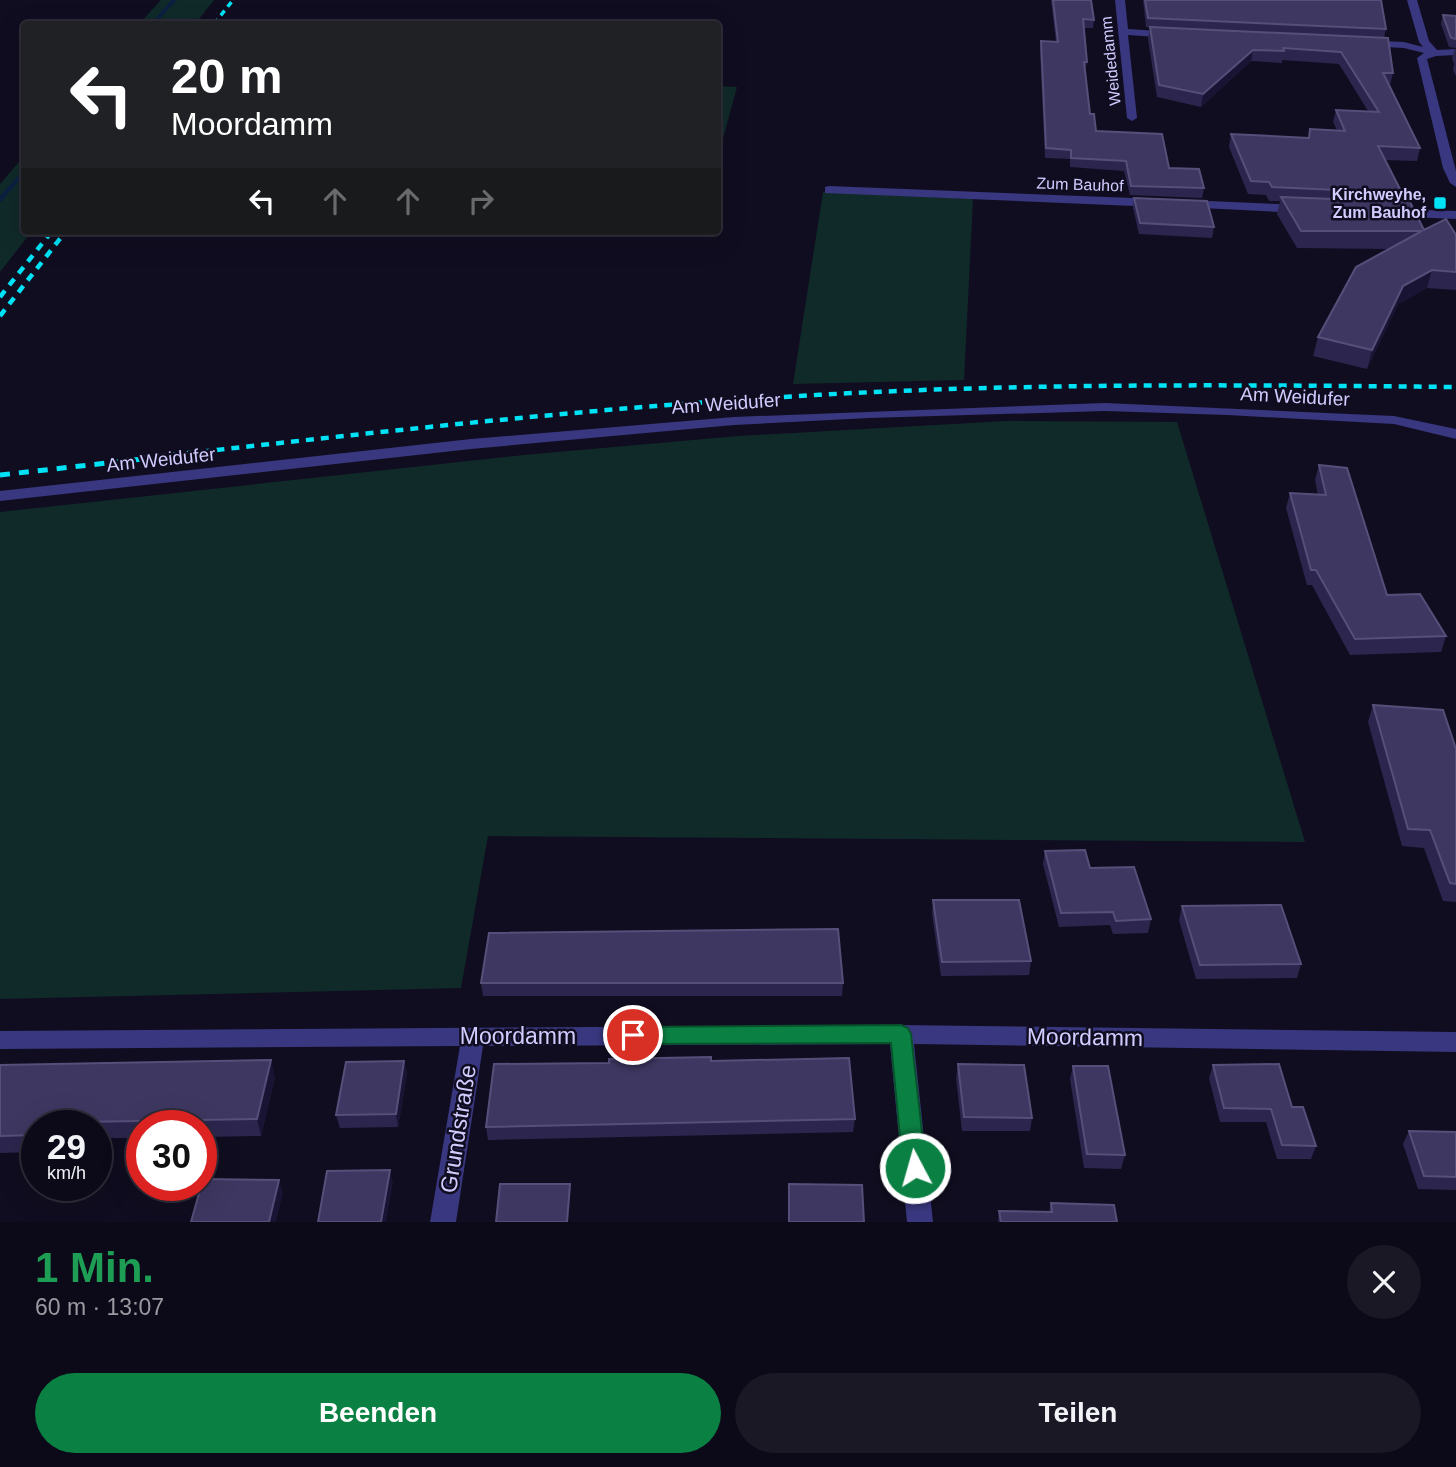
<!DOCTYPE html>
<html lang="de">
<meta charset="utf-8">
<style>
body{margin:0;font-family:Arial,sans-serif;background:#1a1825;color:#f1f3f6;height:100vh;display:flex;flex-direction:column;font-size:26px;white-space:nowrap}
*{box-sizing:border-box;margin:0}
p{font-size:23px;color:#9a9aa2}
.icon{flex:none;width:38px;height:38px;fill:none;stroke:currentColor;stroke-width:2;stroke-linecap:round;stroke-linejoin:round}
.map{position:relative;height:1222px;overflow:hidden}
.sheet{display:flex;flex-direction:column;background:#0c0a18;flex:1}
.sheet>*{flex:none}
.guide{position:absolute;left:21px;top:21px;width:700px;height:214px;border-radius:7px;box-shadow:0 7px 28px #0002,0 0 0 2px #2c2b37;background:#202124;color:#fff;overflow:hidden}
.speed{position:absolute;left:21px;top:1110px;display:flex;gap:14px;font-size:35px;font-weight:700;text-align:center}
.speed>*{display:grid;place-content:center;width:91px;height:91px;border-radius:50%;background:#0c0a18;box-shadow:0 7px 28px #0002,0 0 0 2px #2c2b37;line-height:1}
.speed small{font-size:18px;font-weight:400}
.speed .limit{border:10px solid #d22;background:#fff;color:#111}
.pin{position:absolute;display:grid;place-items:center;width:60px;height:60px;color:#fff;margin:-30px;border:4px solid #fff;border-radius:50%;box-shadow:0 2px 7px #0007}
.me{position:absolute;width:77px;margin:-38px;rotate:354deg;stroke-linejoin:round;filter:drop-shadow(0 0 5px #0008)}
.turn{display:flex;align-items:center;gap:24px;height:147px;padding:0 35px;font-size:32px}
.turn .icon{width:91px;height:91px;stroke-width:2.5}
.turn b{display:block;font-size:49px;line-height:60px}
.lanes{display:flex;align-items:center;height:66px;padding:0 35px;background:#0003;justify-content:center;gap:35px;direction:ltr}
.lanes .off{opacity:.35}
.round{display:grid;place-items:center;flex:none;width:74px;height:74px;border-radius:37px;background:#1a1825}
.summary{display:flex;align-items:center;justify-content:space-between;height:119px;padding:0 35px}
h1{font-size:42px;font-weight:700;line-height:52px;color:#1e9e55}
.cta{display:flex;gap:14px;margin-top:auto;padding:14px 35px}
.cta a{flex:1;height:80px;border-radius:42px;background:#0b8043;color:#fff;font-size:28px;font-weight:700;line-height:80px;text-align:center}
.cta a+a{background:#1a1825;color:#f1f3f6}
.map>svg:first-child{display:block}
</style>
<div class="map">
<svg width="1456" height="1222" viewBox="0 0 1456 1222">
<rect width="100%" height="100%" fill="#100d20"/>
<path fill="#102a29" d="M 161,0 L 214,0 L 195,24 L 139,24 Z
M 718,86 L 737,87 L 718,157 Z
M 24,156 L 24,231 L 32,231 L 0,272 L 0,184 Z
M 823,192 L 973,199 L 964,380 L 793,384 Z
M 1006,421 L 1177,422 L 1305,842 L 488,836 L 461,988 L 0,999 L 0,512 L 524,455 L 738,436 Z"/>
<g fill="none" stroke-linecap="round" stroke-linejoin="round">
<path fill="#0b2041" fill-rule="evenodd" d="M 171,0 L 177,0 L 155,24 L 151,24 Z
M 24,170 L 24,175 L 2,201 L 0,202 L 0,196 L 22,171 Z"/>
<path fill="#39377f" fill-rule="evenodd" d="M 1115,0 L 1125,0 L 1128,29 L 1173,32 L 1178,35 L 1173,38 L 1128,35 L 1137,118 L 1132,121 L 1127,118 Z
M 1407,0 L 1417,0 L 1429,41 L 1437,50 L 1456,49 L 1456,55 L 1436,56 L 1427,59 L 1456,171 L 1456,187 L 1450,183 L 1443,168 L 1417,58 L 1424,53 L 1404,48 L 1365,46 L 1360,43 L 1365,40 L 1404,42 L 1423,47 L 1419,42 Z
M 829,186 L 1158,199 L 1164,203 L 1158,207 L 825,193 L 825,187 Z
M 1186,200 L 1301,205 L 1307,209 L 1301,213 L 1182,207 L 1180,204 Z
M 1392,209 L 1456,211 L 1456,219 L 1388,216 L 1388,210 Z
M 1105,403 L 1394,416 L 1456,429 L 1456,439 L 1394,424 L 1227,415 L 1105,411 L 869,418 L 734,425 L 471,449 L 0,501 L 0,491 L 471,439 L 734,417 Z
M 901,1025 L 1456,1032 L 1456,1052 L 914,1044 L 933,1222 L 907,1222 L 890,1044 L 483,1046 L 456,1222 L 430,1222 L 460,1046 L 0,1049 L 0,1031 Z"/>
<path stroke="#00e3f7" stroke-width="3.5" stroke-dasharray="6 5" stroke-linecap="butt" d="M 214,24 L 233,0"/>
<path stroke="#00e3f7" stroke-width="4.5" stroke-dasharray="8 7" stroke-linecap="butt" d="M 0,297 L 52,231
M 0,316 L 66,231
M 127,460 C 369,433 611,405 854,393 C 1054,383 1255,385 1456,387"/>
<path stroke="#00e3f7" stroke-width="5" stroke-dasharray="10 9" stroke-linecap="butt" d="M 0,475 L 143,459"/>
</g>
<path fill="#2c264e" d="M 1051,0 L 1091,0 L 1094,20 L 1093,28 L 1084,28 L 1087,62 L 1085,71 L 1090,114 L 1096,131 L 1169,168 L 1204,188 L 1202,198 L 1130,195 L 1124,171 L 1070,167 L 1070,159 L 1045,158 L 1040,50 L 1041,41 L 1056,42 Z
M 1143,0 L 1381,0 L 1386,29 L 1384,38 L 1393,73 L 1390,85 L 1420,148 L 1417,161 L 1385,160 L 1402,193 L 1400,202 L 1424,230 L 1456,235 L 1456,290 L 1427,288 L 1398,304 L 1367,369 L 1313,356 L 1318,337 L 1389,249 L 1297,248 L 1277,214 L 1280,201 L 1269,201 L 1266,195 L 1248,194 L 1229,147 L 1231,134 L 1308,138 L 1310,129 L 1337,130 L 1333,122 L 1336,110 L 1368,111 L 1339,64 L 1282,60 L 1282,63 L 1251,61 L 1201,107 L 1157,97 L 1148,39 L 1150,27 L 1146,27 Z
M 1443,15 L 1456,16 L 1456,48 L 1449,47 L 1441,24 Z
M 1455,49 L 1456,49 L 1456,76 L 1453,70 L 1454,64 L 1452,58 Z
M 1134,198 L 1214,227 L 1212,238 L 1139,234 L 1133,208 Z
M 1319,465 L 1387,595 L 1446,636 L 1441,652 L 1350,655 L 1312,585 L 1307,585 L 1286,508 L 1290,493 L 1318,495 L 1315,480 Z
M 1373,705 L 1456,749 L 1456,902 L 1443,901 L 1424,848 L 1402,846 L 1368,722 Z
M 1045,851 L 1090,868 L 1151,919 L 1148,933 L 1113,934 L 1110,925 L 1059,927 L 1043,864 Z
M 933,900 L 1031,961 L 1029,975 L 941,976 L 932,914 Z
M 1182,906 L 1301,964 L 1297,978 L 1196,979 L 1179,920 Z
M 481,983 L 843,983 L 842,996 L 483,996 Z
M 404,1061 L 407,1074 L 398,1127 L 340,1128 L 336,1115 Z
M 711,1061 L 855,1119 L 853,1132 L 488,1140 L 486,1127 Z
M 958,1064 L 1032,1118 L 1030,1131 L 962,1131 L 956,1078 Z
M 0,1065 L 275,1077 L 261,1136 L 201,1137 L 201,1125 L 142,1125 L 142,1138 L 96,1138 L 96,1125 L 37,1125 L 37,1152 L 0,1153 Z
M 1213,1065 L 1292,1107 L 1316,1146 L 1311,1159 L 1277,1159 L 1266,1122 L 1220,1122 L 1209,1078 Z
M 1073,1066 L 1125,1155 L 1121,1169 L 1084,1168 L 1070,1079 Z
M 1409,1131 L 1456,1132 L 1456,1190 L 1418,1189 L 1403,1144 Z
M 1051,1203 L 1117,1222 L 998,1222 L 999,1211 L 1049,1212 Z"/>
<path fill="#1a1434" d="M 1253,50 L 1251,61 L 1201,107 L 1203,94 Z
M 1432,270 L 1427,288 L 1398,304 L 1367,369 L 1372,350 L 1403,286 Z
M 271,1060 L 275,1077 L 261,1136 L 257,1119 Z
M 404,1061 L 407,1074 L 398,1127 L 396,1114 Z
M 390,1170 L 393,1183 L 386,1222 L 381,1222 Z
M 279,1180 L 283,1193 L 276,1222 L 269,1222 Z
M 570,1184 L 571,1190 L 568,1222 L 567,1222 Z"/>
<path fill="#3e3761" stroke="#554f7a" stroke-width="2" d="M 1053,0 L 1091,0 L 1094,20 L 1083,19 L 1087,62 L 1084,62 L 1090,114 L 1094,114 L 1096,131 L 1162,134 L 1169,168 L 1199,169 L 1204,188 L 1131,186 L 1126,161 L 1071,158 L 1071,150 L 1046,148 L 1041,41 L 1058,42 Z
M 1145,0 L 1381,0 L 1386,29 L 1148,18 Z
M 1443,15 L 1456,16 L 1456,39 L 1451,38 Z
M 1150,27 L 1388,38 L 1393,73 L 1383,73 L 1420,148 L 1378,146 L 1402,193 L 1272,187 L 1269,182 L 1251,181 L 1231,134 L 1309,138 L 1310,129 L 1345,131 L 1336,110 L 1379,112 L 1341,52 L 1283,48 L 1284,51 L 1253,50 L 1203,94 L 1159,85 Z
M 1281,197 L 1410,202 L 1424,230 L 1446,219 L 1456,235 L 1456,272 L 1432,270 L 1403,286 L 1372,350 L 1318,337 L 1356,267 L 1422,231 L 1301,231 Z
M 1134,198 L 1207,201 L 1214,227 L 1140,223 Z
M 1319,465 L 1347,468 L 1387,595 L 1420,594 L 1446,636 L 1355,639 L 1316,570 L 1311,570 L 1290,493 L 1326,495 Z
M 1373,705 L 1443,710 L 1456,749 L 1456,884 L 1450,883 L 1430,830 L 1408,829 Z
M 1085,850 L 1090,868 L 1134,867 L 1151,919 L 1116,921 L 1113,912 L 1061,913 L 1045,851 Z
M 933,900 L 1019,900 L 1031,961 L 942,962 Z
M 1281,905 L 1301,964 L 1200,965 L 1182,906 Z
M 838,929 L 843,983 L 481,983 L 489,933 Z
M 711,1057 L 711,1061 L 849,1058 L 855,1119 L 486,1127 L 494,1064 L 609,1063 L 609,1059 Z
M 271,1060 L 257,1119 L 80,1122 L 79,1125 L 37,1125 L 37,1135 L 0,1136 L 0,1065 Z
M 404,1061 L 396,1114 L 336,1115 L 346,1062 Z
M 958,1064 L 1024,1065 L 1032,1118 L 964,1117 Z
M 1279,1064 L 1292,1107 L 1303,1107 L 1316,1146 L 1282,1145 L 1271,1109 L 1224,1108 L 1213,1065 Z
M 1073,1066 L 1108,1066 L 1125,1155 L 1087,1154 Z
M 1409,1131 L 1456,1132 L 1456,1177 L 1424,1176 Z
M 390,1170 L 381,1222 L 318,1222 L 327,1171 Z
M 203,1179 L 279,1180 L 269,1222 L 191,1222 Z
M 500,1184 L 570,1184 L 567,1222 L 496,1222 Z
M 789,1184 L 862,1185 L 864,1222 L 789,1222 Z
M 1051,1203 L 1114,1205 L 1117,1222 L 1001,1222 L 999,1211 L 1052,1212 Z"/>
<path fill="#0b8043" stroke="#07532c" stroke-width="2" d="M 901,1025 L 908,1028 L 911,1034 L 926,1168 L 923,1175 L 915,1178 L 907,1175 L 903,1168 L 891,1043 L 633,1044 L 626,1041 L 623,1035 L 626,1029 L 633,1027 Z"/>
<rect fill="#00e3f7" stroke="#100d20" stroke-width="2.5" x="1433" y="196" width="14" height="14" rx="3.5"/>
<g text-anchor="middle" stroke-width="5" stroke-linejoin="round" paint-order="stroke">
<g font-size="16" fill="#d0ccff" stroke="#100d20">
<text transform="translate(1110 61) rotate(-96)" y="6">Weidedamm</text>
<text transform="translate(1080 184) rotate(2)" y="6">Zum Bauhof</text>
</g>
<g font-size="16" font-weight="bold" fill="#d0ccff" stroke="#100d20" text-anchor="end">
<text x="1426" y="200">Kirchweyhe,<tspan x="1426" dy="18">Zum Bauhof</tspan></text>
</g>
<g font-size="19" fill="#d0ccff" stroke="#100d20">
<text transform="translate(1295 396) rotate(3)" y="7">Am Weidufer</text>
<text transform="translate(726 403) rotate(-4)" y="7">Am Weidufer</text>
<text transform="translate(161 459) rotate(-6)" y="7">Am Weidufer</text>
</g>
<g font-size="23" fill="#d0ccff" stroke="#100d20">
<text x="518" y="1044">Moordamm</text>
<text transform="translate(1085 1037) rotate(1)" y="8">Moordamm</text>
<text transform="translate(458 1129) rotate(-81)" y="8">Grundstraße</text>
</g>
</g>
</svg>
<div class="speed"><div>29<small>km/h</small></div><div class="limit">30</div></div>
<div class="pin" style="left:633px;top:1035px;background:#d93025"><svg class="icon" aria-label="arrive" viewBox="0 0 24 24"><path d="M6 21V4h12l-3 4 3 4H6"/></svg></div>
<svg class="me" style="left:915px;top:1168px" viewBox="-20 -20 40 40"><circle r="17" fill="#0b8043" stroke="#fff" stroke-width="3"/><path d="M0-11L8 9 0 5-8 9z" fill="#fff"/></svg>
<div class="guide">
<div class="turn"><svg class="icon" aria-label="left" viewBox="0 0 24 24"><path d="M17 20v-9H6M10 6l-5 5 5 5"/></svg><div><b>20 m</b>Moordamm</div></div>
<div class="lanes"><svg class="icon" aria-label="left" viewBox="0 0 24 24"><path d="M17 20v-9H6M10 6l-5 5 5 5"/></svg><svg class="icon off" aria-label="ahead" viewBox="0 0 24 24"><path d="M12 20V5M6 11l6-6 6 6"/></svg><svg class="icon off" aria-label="ahead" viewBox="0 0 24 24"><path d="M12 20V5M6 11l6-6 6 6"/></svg><svg class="icon off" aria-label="right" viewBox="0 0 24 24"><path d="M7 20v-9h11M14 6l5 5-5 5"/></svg></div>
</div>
</div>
<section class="sheet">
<div class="summary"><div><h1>1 Min.</h1><p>60 m · 13:07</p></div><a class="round"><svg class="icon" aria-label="close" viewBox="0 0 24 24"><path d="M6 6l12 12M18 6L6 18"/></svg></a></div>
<div class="cta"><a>Beenden</a><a>Teilen</a></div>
</section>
